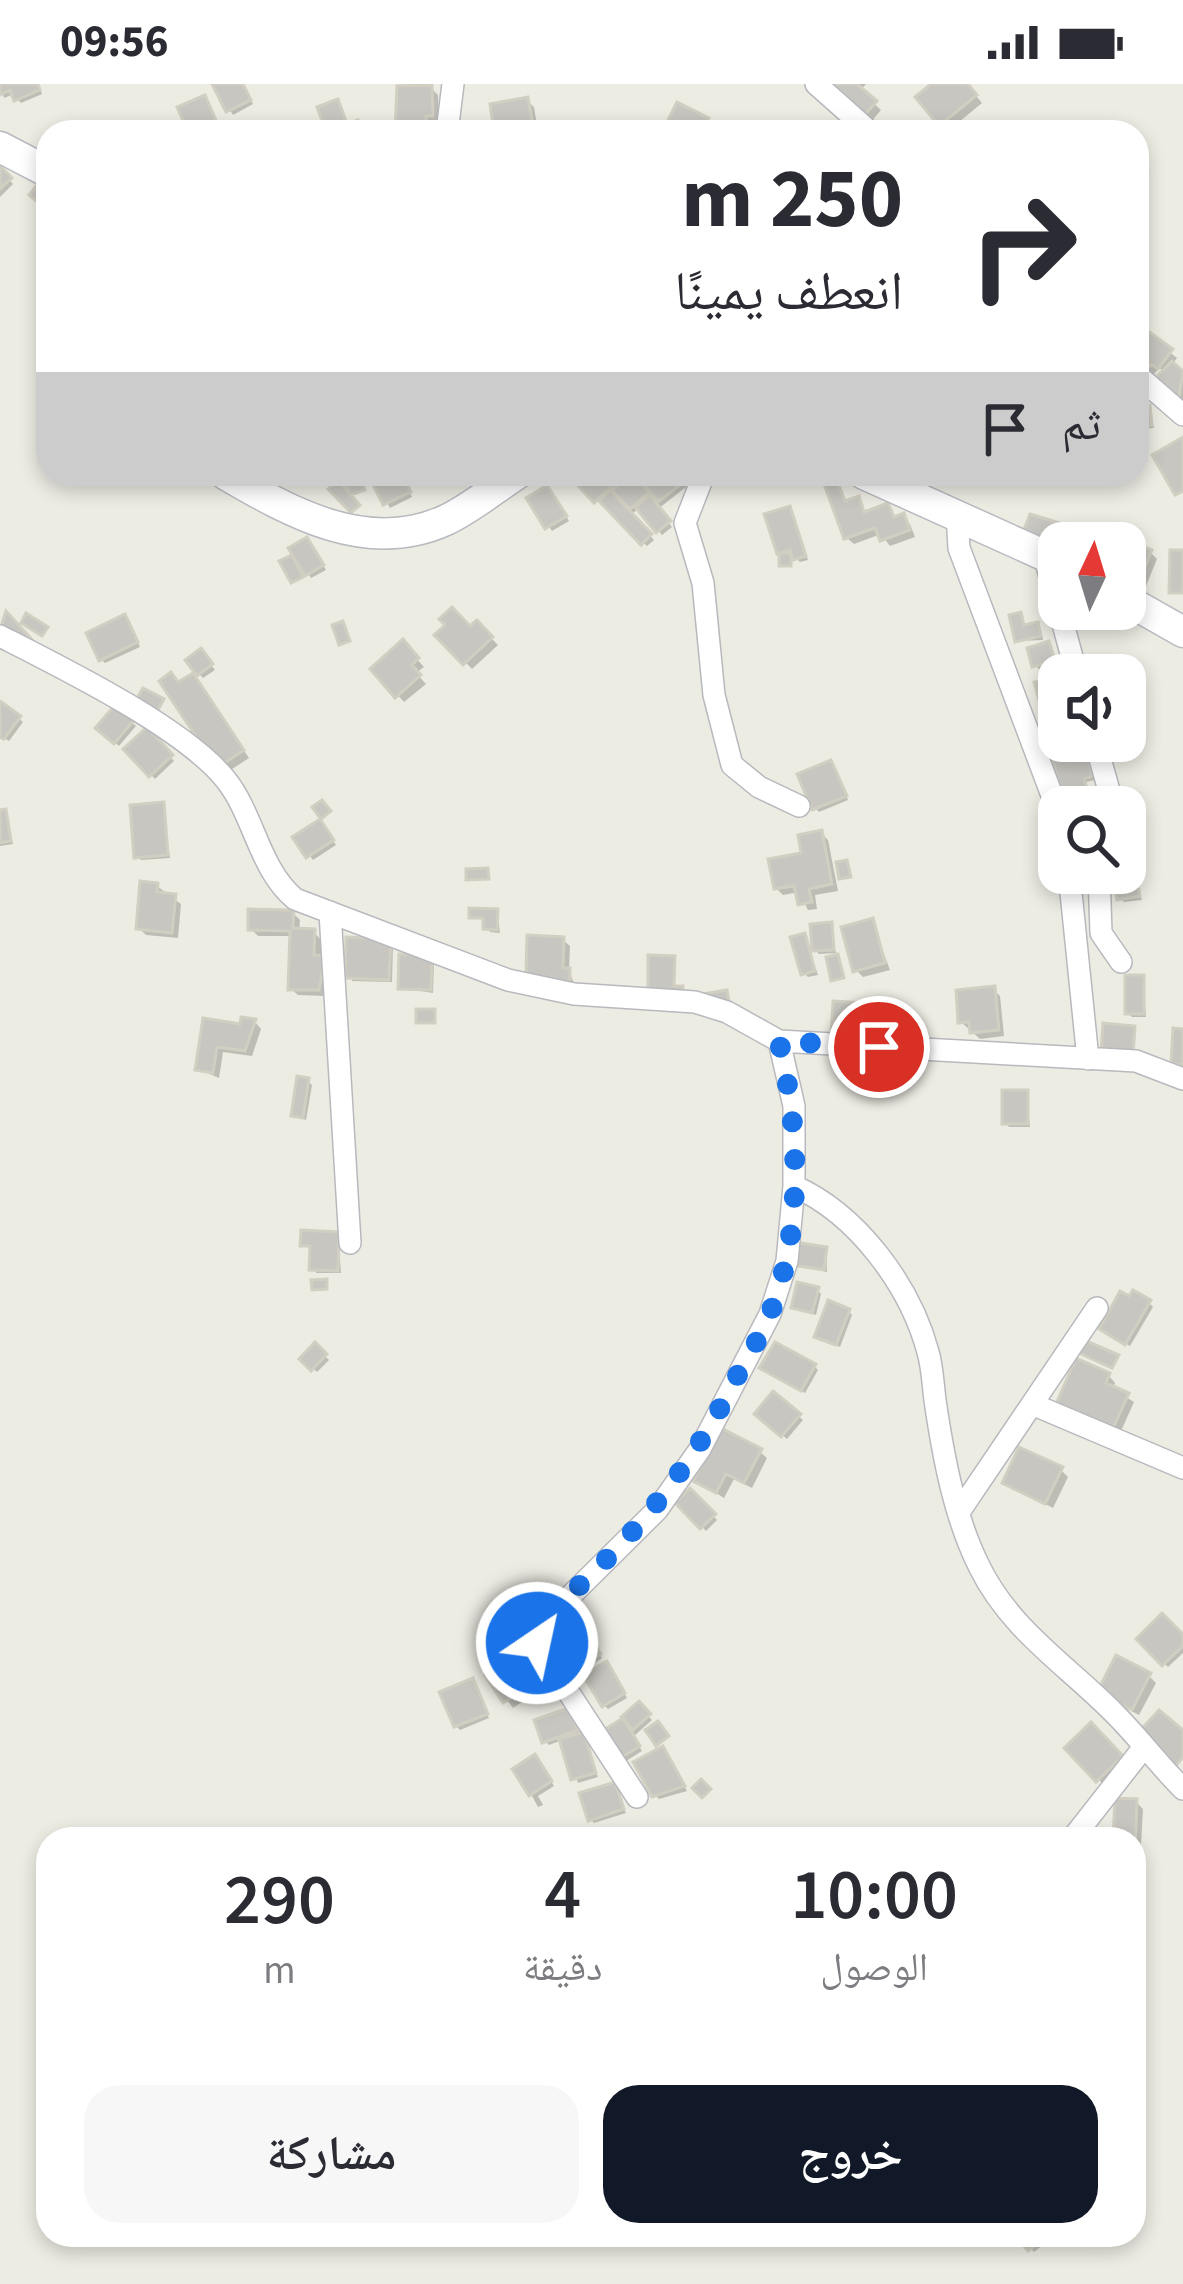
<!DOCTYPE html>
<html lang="ar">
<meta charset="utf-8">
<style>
body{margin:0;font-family:"Source Sans 3","Noto Naskh Arabic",sans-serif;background:#f7f7f7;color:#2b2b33;direction:rtl;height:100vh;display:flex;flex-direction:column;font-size:45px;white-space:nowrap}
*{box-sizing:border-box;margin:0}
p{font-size:39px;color:#7c7c81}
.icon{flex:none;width:66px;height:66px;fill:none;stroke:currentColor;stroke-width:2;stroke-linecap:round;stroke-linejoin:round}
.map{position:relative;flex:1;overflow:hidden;direction:ltr}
.side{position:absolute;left:36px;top:1743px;width:1110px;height:420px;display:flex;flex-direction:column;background:#fff;border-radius:36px;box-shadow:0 6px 18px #0003;direction:rtl}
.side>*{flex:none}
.hud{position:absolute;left:36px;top:36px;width:1113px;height:366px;border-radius:36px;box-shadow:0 6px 18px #0003;direction:rtl;background:#fff;color:#2b2b33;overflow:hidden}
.needle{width:78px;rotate:4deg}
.buttons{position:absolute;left:1038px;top:438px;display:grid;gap:24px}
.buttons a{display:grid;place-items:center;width:108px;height:108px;border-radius:24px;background:#fff;box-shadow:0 6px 18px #0003;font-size:60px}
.pin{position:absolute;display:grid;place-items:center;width:102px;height:102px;color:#fff;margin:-51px;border:6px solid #fff;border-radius:50%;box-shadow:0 3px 12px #0007}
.me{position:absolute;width:132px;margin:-66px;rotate:34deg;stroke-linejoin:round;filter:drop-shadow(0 0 9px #0008)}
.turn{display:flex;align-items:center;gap:42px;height:252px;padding:0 48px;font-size:54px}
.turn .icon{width:156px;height:156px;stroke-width:2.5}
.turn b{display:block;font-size:84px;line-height:102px}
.then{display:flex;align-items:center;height:114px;padding:0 48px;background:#0003;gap:24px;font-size:45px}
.eta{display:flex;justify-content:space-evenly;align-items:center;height:204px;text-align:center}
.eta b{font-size:72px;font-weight:600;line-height:84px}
.cta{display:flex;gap:24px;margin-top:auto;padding:24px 48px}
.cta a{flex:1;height:138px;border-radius:36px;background:#111827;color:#fff;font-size:48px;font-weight:600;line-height:138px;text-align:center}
.cta a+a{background:#f7f7f7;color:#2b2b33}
.status{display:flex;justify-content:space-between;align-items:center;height:84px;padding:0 60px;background:#fff;direction:ltr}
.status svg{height:33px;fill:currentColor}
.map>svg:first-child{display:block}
</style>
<div class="status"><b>09:56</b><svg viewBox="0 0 49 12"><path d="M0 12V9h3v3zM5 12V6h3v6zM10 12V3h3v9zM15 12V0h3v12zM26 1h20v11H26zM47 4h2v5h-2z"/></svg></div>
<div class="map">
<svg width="1183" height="2200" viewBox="0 0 1183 2200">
<rect width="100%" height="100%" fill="#edece3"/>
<path fill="#0003" d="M 0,0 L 38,0 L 42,10 L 21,19 L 14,10 L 4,14 Z
M 215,0 L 242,0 L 253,20 L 233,31 Z
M 826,0 L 866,0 L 860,7 L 881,26 L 871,38 Z
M 936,0 L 966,0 L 982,19 L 948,47 L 920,13 Z
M 431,4 L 438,11 L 439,38 L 431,38 L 432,48 L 400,48 Z
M 204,15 L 220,45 L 191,48 L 181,25 Z
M 527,17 L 534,23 L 538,48 L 497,48 Z
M 0,86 L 13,100 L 0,113 Z
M 1137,242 L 1177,274 L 1172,281 L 1183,291 L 1183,320 L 1158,295 L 1165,288 L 1159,284 L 1153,292 L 1137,277 Z
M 1149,324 L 1154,344 L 1137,345 L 1137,325 Z
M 381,390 L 402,390 L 412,413 L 390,424 L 373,393 Z
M 580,390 L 611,390 L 622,401 L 631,393 L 651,415 L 656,410 L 640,390 L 676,390 L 686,403 L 658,425 L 672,443 L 662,451 L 640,423 L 631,431 L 654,456 L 647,462 L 575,394 Z
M 836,399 L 848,419 L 858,416 L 867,430 L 888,422 L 897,435 L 910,440 L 915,453 L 890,462 L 881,450 L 854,460 L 847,454 Z
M 551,408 L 569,437 L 552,447 L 530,415 Z
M 790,425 L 808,476 L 800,478 L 791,469 L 791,482 L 783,482 L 780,468 Z
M 1116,455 L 1150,468 L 1157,475 L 1144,507 L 1125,500 L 1125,459 Z
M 310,460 L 326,486 L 311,494 L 292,465 Z
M 1020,531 L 1026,544 L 1041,545 L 1043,556 L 1018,557 Z
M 128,538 L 140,563 L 105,579 L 101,575 Z
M 477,540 L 498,561 L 472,585 L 439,551 Z
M 403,560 L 424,583 L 416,589 L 426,600 L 404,618 L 374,585 Z
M 1049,561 L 1057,580 L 1039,585 L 1035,581 Z
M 201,568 L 215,586 L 203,594 L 199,590 Z
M 1059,595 L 1059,657 L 1084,657 L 1060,664 L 1053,657 Z
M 178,599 L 199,599 L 249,674 L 226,689 Z
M 0,620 L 23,638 L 9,657 L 0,651 Z
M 116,625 L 136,642 L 119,662 L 99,644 Z
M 147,648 L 174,677 L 155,695 L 127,665 Z
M 1084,665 L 1095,696 L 1086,698 L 1090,712 L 1069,714 L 1065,710 Z
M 831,679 L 848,716 L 819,728 L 815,724 Z
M 162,721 L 170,774 L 141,776 L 137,772 Z
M 5,728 L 13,760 L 0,762 L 0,729 Z
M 324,743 L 336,761 L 313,776 L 297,754 Z
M 821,749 L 828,756 L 838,807 L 815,811 L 817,825 L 808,826 L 799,808 L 783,811 L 776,804 Z
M 1135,796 L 1142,816 L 1124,818 L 1120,814 Z
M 157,802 L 181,820 L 178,854 L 146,851 L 139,844 Z
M 497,828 L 500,849 L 490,848 L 486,837 L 472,832 Z
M 293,829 L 300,836 L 299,848 L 314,848 L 320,855 L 325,912 L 298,911 L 291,905 L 293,852 L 258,852 L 251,845 Z
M 872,838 L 890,886 L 863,893 L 856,886 Z
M 830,841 L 836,869 L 819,870 L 815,866 Z
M 804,853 L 818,891 L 808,893 L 804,889 Z
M 349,856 L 393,862 L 392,898 L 352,897 Z
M 563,856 L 570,862 L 569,887 L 576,904 L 560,898 Z
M 402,873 L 434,878 L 433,909 L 401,904 Z
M 1143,894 L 1146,933 L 1132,933 L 1128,929 Z
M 994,906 L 1000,912 L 1004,952 L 980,955 L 961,938 Z
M 862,922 L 865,962 L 838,961 Z
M 205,937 L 243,943 L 255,938 L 261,945 L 252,972 L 223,968 L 219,994 L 198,985 Z
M 308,997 L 312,1001 L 306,1036 L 294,1031 Z
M 1026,1009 L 1030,1043 L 1009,1043 L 1005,1039 Z
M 338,1151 L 341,1189 L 316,1189 L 313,1165 L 303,1161 Z
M 826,1166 L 827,1188 L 795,1180 Z
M 817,1206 L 821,1210 L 816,1231 L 794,1223 Z
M 1149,1219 L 1153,1223 L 1130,1262 L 1106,1249 Z
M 848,1227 L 852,1231 L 840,1263 L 818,1252 Z
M 315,1262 L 329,1276 L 317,1288 L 303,1275 Z
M 814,1282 L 818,1286 L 805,1309 L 767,1288 Z
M 1109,1292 L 1115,1299 L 1113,1305 L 1134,1318 L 1117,1356 L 1064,1333 Z
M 774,1311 L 803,1336 L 787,1355 L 758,1330 Z
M 760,1368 L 767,1374 L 752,1404 L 734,1395 L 724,1414 L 697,1397 Z
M 1061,1386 L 1068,1393 L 1053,1424 L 1005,1399 Z
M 690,1408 L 717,1436 L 706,1447 L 679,1419 Z
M 581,1543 L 602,1574 L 582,1587 L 558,1562 Z
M 1183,1554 L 1183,1569 L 1168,1583 L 1140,1555 Z
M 532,1575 L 549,1600 L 513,1624 L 489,1592 Z
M 610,1585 L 627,1614 L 608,1625 L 604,1621 Z
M 1149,1592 L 1156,1599 L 1139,1631 L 1107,1614 Z
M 473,1598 L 489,1634 L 460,1646 L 456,1642 Z
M 638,1621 L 652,1636 L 633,1653 L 642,1667 L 626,1677 L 606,1648 Z
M 573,1631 L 598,1693 L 578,1699 L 562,1656 L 549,1661 L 545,1657 Z
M 1091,1642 L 1128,1681 L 1105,1702 L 1068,1664 Z
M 666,1669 L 687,1707 L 659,1715 L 655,1711 Z
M 539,1678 L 554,1702 L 538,1712 L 543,1721 L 538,1723 L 531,1710 Z
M 614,1702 L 626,1729 L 594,1739 L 590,1735 Z
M 1136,1718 L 1143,1725 L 1140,1779 L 1134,1779 L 1134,1755 L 1116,1755 Z
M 1134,2041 L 1143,2048 L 1134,2064 Z
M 1019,2151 L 1056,2151 L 1034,2168 Z
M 1066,2151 L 1086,2151 L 1085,2160 L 1070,2159 Z"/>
<path fill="#c8c6c0" stroke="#d1cfc1" stroke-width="3" d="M 0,0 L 38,0 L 40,6 L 14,17 L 10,6 L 0,11 Z
M 212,0 L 243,0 L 251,16 L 226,28 Z
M 823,0 L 857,0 L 877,17 L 863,33 Z
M 931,0 L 968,0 L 977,11 L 939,42 L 915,13 Z
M 432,1 L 433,32 L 426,32 L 426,48 L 395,48 L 397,2 Z
M 205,11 L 218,41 L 188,48 L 177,23 Z
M 528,13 L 534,48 L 494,48 L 490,20 Z
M 338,15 L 347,40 L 358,36 L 363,48 L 326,48 L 317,23 Z
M 677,18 L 709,34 L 702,48 L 662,48 Z
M 0,82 L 12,94 L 0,105 Z
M 40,97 L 48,103 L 48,127 L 29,111 Z
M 1137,239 L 1173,265 L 1158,285 L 1151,280 L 1145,288 L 1137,283 Z
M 1172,277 L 1183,287 L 1178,319 L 1154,295 Z
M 1150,321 L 1152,341 L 1137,342 L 1137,322 Z
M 1183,353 L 1183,407 L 1175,411 L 1152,371 Z
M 360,390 L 365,406 L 350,411 L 344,392 Z
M 402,390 L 411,408 L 383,421 L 369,392 Z
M 575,390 L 615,390 L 619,395 L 594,419 L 571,394 Z
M 632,390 L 649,408 L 630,425 L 612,406 Z
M 637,390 L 678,390 L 684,398 L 658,418 Z
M 338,396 L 360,421 L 351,429 L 328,405 Z
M 837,396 L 845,417 L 859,412 L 864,428 L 888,419 L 894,433 L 904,429 L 910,446 L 880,457 L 875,444 L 844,455 L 824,400 Z
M 547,401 L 567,432 L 545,445 L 526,414 Z
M 610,406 L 652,450 L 641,461 L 599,417 Z
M 650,411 L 671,437 L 656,449 L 635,423 Z
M 790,422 L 806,472 L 793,476 L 790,466 L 777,470 L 764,430 Z
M 1030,430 L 1066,441 L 1100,455 L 1098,459 L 1059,459 L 1059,471 L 1020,456 Z
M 1114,451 L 1152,466 L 1137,502 L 1125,497 L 1125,459 L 1111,459 Z
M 307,453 L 324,481 L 305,492 L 288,464 Z
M 1170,466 L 1183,466 L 1183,509 L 1169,509 Z
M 779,469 L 791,469 L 791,482 L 779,482 Z
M 292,471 L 303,493 L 291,499 L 279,477 Z
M 452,523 L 470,542 L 477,536 L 493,553 L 463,581 L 434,551 L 445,541 L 439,535 Z
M 6,527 L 36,560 L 0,546 Z
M 1021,528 L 1024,541 L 1038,538 L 1041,552 L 1015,558 L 1009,531 Z
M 26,529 L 48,543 L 42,552 L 21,539 Z
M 125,530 L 138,558 L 99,577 L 86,549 Z
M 343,537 L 350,557 L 339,561 L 332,541 Z
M 403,555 L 419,574 L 412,581 L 421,591 L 395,614 L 370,585 Z
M 1049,557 L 1055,576 L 1032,583 L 1027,564 Z
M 201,564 L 213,580 L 197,592 L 185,576 Z
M 171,588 L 178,598 L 193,589 L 244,666 L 217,684 L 159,597 Z
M 1059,592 L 1059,656 L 1051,658 L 1034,598 Z
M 143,604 L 164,615 L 156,630 L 135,618 Z
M 0,617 L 21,632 L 4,655 L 0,653 Z
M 115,621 L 134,636 L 114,660 L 95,644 Z
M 147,643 L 173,671 L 149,693 L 123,665 Z
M 1085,662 L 1093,692 L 1084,695 L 1088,709 L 1062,711 L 1051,671 Z
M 831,676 L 847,712 L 812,726 L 797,690 Z
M 322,716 L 331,727 L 321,735 L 312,723 Z
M 164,718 L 168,771 L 134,774 L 130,721 Z
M 6,725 L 11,757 L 0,759 L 0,726 Z
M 320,735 L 334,756 L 306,774 L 292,753 Z
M 822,746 L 832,800 L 809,805 L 812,818 L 798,821 L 794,802 L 774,805 L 768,775 L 801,769 L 798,751 Z
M 847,776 L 851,793 L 839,795 L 836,778 Z
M 488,784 L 489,795 L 466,796 L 466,785 Z
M 1136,793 L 1140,812 L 1117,816 L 1114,797 Z
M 140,797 L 158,799 L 157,808 L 176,810 L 172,849 L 136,845 Z
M 469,824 L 498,825 L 497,846 L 483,845 L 483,834 L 469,834 Z
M 248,825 L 294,826 L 293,844 L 315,845 L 314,871 L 325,872 L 319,906 L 288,906 L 290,847 L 248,846 Z
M 873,834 L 885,879 L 853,888 L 841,843 Z
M 832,838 L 834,866 L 812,867 L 810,840 Z
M 805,849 L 815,887 L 801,891 L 790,853 Z
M 527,851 L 564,853 L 563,884 L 570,884 L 570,898 L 526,891 Z
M 346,853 L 391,855 L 389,896 L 345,894 Z
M 399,870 L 432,871 L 431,906 L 398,905 Z
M 838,870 L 844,894 L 831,897 L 826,873 Z
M 648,871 L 675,872 L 674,902 L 683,902 L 683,917 L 648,905 Z
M 1125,891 L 1144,891 L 1144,930 L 1125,930 Z
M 995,902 L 999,946 L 970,949 L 969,938 L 958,939 L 956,906 Z
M 727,906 L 730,923 L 703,910 Z
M 833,917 L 863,919 L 862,959 L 831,958 Z
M 416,925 L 435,925 L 435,939 L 416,939 Z
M 241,933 L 256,935 L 245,967 L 217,963 L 213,989 L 195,986 L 203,934 L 240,940 Z
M 1103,939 L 1135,942 L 1133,971 L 1101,968 Z
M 1173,944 L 1183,945 L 1183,981 L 1171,980 Z
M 297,992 L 309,994 L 303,1034 L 291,1032 Z
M 1002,1006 L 1028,1006 L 1028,1040 L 1002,1040 Z
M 301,1146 L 339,1148 L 338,1187 L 309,1186 L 310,1162 L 300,1162 Z
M 795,1158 L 827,1163 L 824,1186 L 792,1181 Z
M 327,1195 L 327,1205 L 312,1206 L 311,1196 Z
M 797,1198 L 819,1203 L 812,1229 L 791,1224 Z
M 1133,1206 L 1151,1216 L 1125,1261 L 1099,1245 L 1120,1207 L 1129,1212 Z
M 828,1216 L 850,1225 L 836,1261 L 814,1253 Z
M 1084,1256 L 1119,1271 L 1112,1284 L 1079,1269 Z
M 315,1258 L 327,1270 L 311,1287 L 299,1275 Z
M 775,1258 L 816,1280 L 801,1307 L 759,1284 Z
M 1076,1274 L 1110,1289 L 1106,1299 L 1129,1309 L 1110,1351 L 1053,1327 Z
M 773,1307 L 801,1330 L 781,1353 L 754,1330 Z
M 721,1344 L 762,1365 L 744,1399 L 726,1390 L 716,1409 L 693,1397 Z
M 1019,1363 L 1063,1383 L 1045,1420 L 1002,1399 Z
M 690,1404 L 716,1430 L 700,1445 L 675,1419 Z
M 1162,1529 L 1183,1550 L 1183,1562 L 1162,1582 L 1136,1555 Z
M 577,1535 L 601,1570 L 576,1585 L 553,1562 L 561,1557 L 556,1548 Z
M 526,1564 L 544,1592 L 503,1619 L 485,1591 Z
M 1116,1571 L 1151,1589 L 1132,1626 L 1097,1608 Z
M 607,1577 L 625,1609 L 602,1623 L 583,1591 Z
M 473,1594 L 488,1630 L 454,1643 L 439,1608 Z
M 639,1617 L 651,1630 L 633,1646 L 621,1633 Z
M 569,1624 L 578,1646 L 542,1659 L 534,1636 Z
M 1159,1626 L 1183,1646 L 1183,1673 L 1174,1684 L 1136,1651 Z
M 623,1634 L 640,1662 L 619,1675 L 602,1647 Z
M 658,1637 L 669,1652 L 656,1662 L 645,1646 Z
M 1091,1638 L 1123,1672 L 1096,1698 L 1064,1664 Z
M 584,1648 L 596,1689 L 571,1696 L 559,1655 Z
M 663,1662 L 685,1702 L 652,1713 L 633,1678 Z
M 535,1670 L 552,1697 L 529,1712 L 512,1685 Z
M 701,1695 L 711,1705 L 702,1714 L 692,1704 Z
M 615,1698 L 624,1725 L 588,1737 L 579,1709 Z
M 1115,1714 L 1137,1715 L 1135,1774 L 1134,1755 L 1113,1755 Z
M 1015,2151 L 1048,2151 L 1028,2167 Z"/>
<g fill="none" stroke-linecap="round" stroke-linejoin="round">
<g stroke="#b8b9be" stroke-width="24">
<path id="minor" d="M 816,0 L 870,48
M 447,48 L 453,0
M 1137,291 L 1183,331
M 704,390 L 685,439 L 703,499 L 714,611 L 732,681 L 759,703 L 799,722
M 957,429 L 959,464 L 1059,730
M 1044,471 L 1077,591
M 0,552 C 61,583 185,644 226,696 C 254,731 259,785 295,815 L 508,896 L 574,910 L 695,918 L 727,928 L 779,957 L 1136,977 L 1183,995
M 1095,657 L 1110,710 L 1108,723
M 1069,789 L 1088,975
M 1099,789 L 1101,849 L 1121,878
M 330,828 L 350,1159
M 794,1102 C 857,1130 910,1201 928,1268 C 933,1285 933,1305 936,1323 C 944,1376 955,1434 979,1482 C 1010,1546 1067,1581 1115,1630 C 1139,1654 1159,1681 1183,1705
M 1032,1320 L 1183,1384
M 959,1428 L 1097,1224
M 637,1713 L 537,1560 L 536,1546 L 657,1426 L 700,1365 L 770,1230 L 787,1177 L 794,1102 L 794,1022 L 779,957
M 1072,1755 L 1144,1663"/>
</g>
<g stroke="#b8bac0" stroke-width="33">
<path id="secondary" d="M 0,63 L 48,88
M 225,390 C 291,429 368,472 446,436 C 471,424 494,405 517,390
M 864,390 L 1059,478
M 1125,515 L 1183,548"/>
</g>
<use href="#minor" stroke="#fff" stroke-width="21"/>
<use href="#secondary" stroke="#fff" stroke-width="30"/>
</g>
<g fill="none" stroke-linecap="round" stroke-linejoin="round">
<path stroke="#1a73e8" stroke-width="21" stroke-dasharray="0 37.8" d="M 537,1559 L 536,1546 L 545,1532 C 625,1464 685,1394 733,1300 C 745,1276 762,1252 771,1227 C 804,1142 799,1044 779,957 L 879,963"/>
</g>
</svg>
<div class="buttons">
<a><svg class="needle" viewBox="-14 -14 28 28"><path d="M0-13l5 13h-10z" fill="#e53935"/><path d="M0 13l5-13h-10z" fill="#7c7c81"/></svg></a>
<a><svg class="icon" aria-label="sound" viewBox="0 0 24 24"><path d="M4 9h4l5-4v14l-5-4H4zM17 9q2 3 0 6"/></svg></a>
<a><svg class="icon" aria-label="search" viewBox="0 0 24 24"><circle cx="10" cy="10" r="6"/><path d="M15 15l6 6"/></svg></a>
</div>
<div class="pin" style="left:879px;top:963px;background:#d93025"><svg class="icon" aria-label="arrive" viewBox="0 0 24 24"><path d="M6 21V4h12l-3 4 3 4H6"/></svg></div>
<svg class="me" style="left:537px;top:1559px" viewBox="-20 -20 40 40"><circle r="17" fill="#1a73e8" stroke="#fff" stroke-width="3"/><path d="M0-11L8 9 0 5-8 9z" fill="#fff"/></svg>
<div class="hud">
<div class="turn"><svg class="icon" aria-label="right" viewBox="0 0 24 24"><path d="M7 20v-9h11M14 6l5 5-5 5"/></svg><div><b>250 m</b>انعطف يمينًا</div></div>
<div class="then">ثم<svg class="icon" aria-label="arrive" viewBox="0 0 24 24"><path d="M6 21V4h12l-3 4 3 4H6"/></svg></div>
</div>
<section class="side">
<div class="eta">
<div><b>10:00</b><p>الوصول</p></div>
<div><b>4</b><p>دقيقة</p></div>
<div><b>290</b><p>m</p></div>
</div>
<div class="cta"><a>خروج</a><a>مشاركة</a></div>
</section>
</div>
